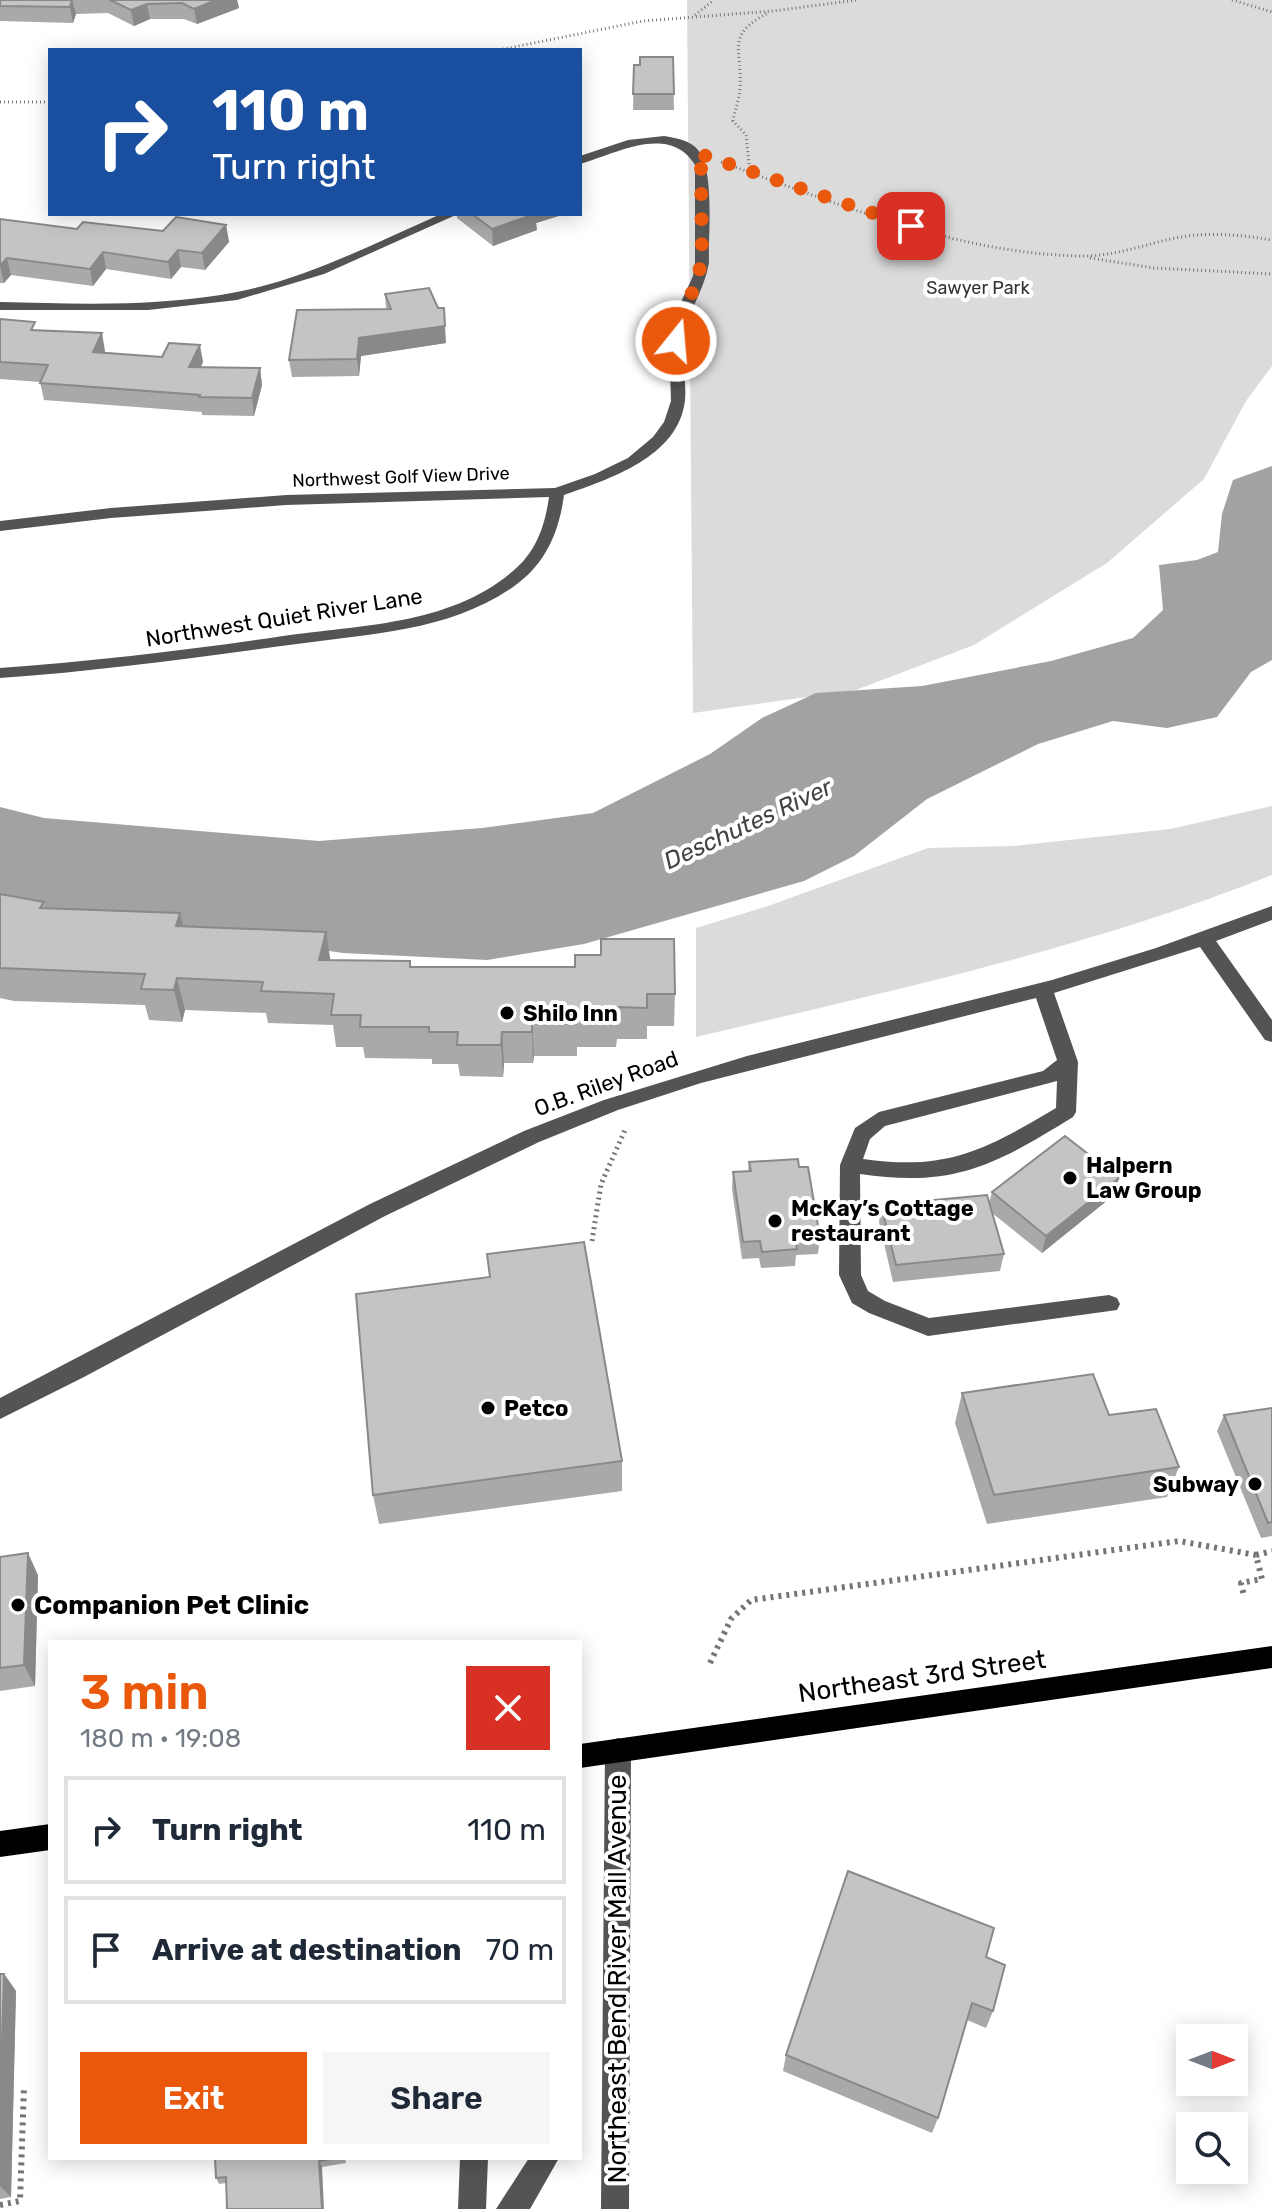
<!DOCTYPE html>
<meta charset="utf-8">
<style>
body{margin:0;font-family:Rubik,sans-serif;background:#f6f6f7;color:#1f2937;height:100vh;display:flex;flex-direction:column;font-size:30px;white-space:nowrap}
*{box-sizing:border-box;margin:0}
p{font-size:26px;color:#747a83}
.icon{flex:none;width:44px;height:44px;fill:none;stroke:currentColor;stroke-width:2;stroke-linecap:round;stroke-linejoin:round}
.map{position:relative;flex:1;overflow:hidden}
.side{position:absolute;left:48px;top:1640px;width:534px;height:520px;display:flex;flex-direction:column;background:#fff;border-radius:0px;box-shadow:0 4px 20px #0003}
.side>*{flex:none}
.guide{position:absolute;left:48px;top:48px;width:534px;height:168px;border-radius:0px;box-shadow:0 4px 20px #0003;background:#1a4fa0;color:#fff;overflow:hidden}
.needle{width:52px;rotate:90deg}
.buttons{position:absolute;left:1176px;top:2024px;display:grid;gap:16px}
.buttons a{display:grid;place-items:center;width:72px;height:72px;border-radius:0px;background:#fff;box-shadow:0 4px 20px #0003;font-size:40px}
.pin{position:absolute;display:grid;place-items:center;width:68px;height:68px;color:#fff;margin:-34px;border-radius:16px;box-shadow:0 4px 12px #0006}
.me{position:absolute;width:88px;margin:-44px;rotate:17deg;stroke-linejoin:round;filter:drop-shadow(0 0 6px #0008)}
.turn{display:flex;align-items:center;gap:28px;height:168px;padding:0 32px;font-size:36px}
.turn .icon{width:104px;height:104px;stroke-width:2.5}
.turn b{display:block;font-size:56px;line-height:68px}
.round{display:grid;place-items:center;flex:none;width:84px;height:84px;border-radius:0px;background:#f6f6f7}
.headline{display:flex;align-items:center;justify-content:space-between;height:136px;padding:0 32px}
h1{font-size:48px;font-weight:600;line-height:60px;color:#ea580c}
.button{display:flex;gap:16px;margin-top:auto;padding:16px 32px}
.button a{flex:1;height:92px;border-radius:0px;background:#ea580c;color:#fff;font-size:32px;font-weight:600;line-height:92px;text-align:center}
.button a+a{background:#f6f6f7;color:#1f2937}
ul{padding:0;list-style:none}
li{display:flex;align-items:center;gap:24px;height:108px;margin:0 16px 12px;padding:0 16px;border:4px solid #e0e1e3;border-radius:0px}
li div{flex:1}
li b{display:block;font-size:30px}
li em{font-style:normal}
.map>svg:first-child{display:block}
</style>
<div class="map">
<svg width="1272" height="2209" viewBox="0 0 1272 2209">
<rect width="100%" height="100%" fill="#fff"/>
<path fill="#dbdbdb" d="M 687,0 L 1272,0 L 1272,366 L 1246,401 L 1204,479 L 1107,563 L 974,645 L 856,690 L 693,713 Z
M 1272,806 L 1272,875 C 1086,949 890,991 696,1037 L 696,928 L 768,906 L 928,848 L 1013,846 L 1170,829 Z"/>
<path fill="#a2a2a2" d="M 1272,466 L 1272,660 L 1251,672 L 1217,717 L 1167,728 L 1113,721 L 1038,744 L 927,799 L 854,856 L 804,881 L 584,944 L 487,960 L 343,953 L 0,904 L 0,807 L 44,818 L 319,841 L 482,828 L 593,813 L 710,754 L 762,718 L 816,693 L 922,686 L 1051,661 L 1133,638 L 1163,610 L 1159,565 L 1197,560 L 1218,552 L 1222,514 L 1233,480 Z"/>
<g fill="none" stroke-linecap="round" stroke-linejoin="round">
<path stroke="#767676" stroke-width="3" stroke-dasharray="1 3" stroke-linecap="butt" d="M 1232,0 L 1272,12
M 695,15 L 714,0
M 499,50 L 643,21 L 773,11 L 857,0
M 0,102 L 50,102
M 721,162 C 836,203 955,253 1079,256 C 1115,257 1147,243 1181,237 C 1211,232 1242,235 1272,240
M 750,172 L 746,135 L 733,121 C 735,110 739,100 740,89 C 743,49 724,36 768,13
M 1090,258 L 1154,268 L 1272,274"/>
<path stroke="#767676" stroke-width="5" stroke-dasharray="2 4" stroke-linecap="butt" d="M 592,1241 L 601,1184 L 625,1130"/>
<path stroke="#767676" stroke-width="6" stroke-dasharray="3 5" stroke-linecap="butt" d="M 1256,1555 L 1272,1551
M 710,1663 L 731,1619 L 751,1600 L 1179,1541 L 1256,1555 L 1262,1579 L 1241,1583 L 1244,1596
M 0,2205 L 20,2201 L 24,2087"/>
<path fill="#545454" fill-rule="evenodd" d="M 664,136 C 676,138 690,140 698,150 C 715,171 708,234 709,262 C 705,289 688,311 684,338 C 680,359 687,380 685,400 C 679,457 609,479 564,495 C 559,533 545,565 513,587 C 450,631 370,634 297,644 C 198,657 100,671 0,678 L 0,668 C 95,661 189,650 283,636 C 361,625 451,625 513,571 C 536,552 545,526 549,497 L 286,505 L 111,518 L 0,531 L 0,521 L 111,508 L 286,495 L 555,488 L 595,474 L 628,458 L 653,437 L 664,422 L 671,401 L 669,341 L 675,315 L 693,276 L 695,262 L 695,165 C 669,123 616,154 580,164 L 580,156 L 628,140 Z
M 441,214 L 458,214 L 324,274 L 237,300 L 148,310 L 0,310 L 0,302 C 79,304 159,307 237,292 C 308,278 375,243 441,214 Z
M 1272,906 L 1272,920 L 1216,941 L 1272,1020 L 1272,1042 L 1265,1040 L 1200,947 L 1054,993 L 1078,1062 L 1076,1112 L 1073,1117 C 995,1165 954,1188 860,1174 L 861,1275 L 868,1291 L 885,1301 L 929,1318 L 1109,1295 L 1117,1298 L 1120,1304 L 1117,1310 L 928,1336 L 869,1313 L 852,1303 L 839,1275 L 840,1165 L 855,1128 L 879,1112 L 1043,1071 L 1057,1060 L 1036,998 L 701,1083 L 618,1110 L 539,1142 L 385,1216 L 84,1377 L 0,1419 L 0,1398 L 370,1204 L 524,1131 L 604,1100 L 747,1056 L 1052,980 L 1156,948 ZM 1057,1081 L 1056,1108 C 985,1150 947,1171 863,1159 L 870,1139 L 885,1126 Z
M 618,1738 L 627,1741 L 631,1750 L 629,2209 L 601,2209 L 605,1750 L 609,1741 Z
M 460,2158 L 488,2158 L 486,2209 L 458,2209 Z
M 529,2158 L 559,2158 L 530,2209 L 496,2209 Z"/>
<path fill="#000" fill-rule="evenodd" d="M 1272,1646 L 1272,1668 L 580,1768 L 580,1744 Z
M 50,1824 L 50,1850 L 0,1857 L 0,1831 Z"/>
</g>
<path fill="#a9a9a9" d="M 0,0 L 237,0 L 239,8 L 197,24 L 184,19 L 150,19 L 134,26 L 108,13 L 76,14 L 73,23 L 0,21 Z
M 673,57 L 674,110 L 633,110 L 634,65 L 640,65 Z
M 457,214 L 562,214 L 562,215 L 536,223 L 537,230 L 493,246 L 457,218 Z
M 0,219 L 77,229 L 163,231 L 226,225 L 229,242 L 205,270 L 181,267 L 171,279 L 106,269 L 93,286 L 11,275 L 4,283 L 0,283 Z
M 385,294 L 446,343 L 361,356 L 359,376 L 292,377 L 289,360 L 386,309 Z
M 0,319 L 105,351 L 104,352 L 203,362 L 201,367 L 260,368 L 262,385 L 254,416 L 202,415 L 202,412 L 44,400 L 40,382 L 0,379 Z
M 0,894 L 44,902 L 46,908 L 183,926 L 326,932 L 330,960 L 411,967 L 675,994 L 674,1026 L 647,1026 L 647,1039 L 617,1039 L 616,1047 L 577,1047 L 577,1056 L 534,1056 L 533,1063 L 504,1063 L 503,1077 L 460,1076 L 458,1064 L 432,1064 L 432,1059 L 365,1058 L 363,1047 L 336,1047 L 333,1025 L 268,1023 L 266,1013 L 185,1010 L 182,1022 L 149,1020 L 145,1005 L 14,1001 L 0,998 Z
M 749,1162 L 799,1167 L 820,1237 L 818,1254 L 796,1255 L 795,1266 L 761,1268 L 759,1258 L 742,1259 L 732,1189 L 733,1172 L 748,1171 Z
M 992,1192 L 1114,1195 L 1042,1253 L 992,1213 L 1004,1254 L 1000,1271 L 893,1282 L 879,1222 L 881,1205 L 989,1203 Z
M 962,1393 L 1109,1415 L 1179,1467 L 1167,1497 L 987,1524 L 955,1423 Z
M 1272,1408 L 1272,1536 L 1261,1538 L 1217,1431 L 1224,1415 Z
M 622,1461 L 622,1491 L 379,1524 L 373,1495 Z
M 0,1557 L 38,1575 L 35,1686 L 0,1691 Z
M 986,1957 L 993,2011 L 986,2028 L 967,2020 L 938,2118 L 932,2133 L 783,2071 L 786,2055 Z
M 0,1974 L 4,1974 L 16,1991 L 11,2197 L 0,2199 Z
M 215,2158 L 345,2158 L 346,2163 L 219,2184 L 216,2178 Z"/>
<path fill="#898989" d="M 72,0 L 76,14 L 73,23 L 70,7 Z
M 216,0 L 237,0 L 239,8 L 197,24 L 194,9 Z
M 147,4 L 150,19 L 134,26 L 131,10 Z
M 530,214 L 562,215 L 536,223 L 537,230 L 493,246 L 492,229 Z
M 226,225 L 229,242 L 205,270 L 202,253 Z
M 178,250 L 181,267 L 171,279 L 168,262 Z
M 103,252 L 106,269 L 93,286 L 90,269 Z
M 7,258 L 11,275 L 4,283 L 0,266 Z
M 445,326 L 446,343 L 361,356 L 359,376 L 357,359 L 359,338 Z
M 102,333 L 105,351 L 97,369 L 93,352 Z
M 200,345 L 203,362 L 192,384 L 189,367 Z
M 260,368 L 262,385 L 254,416 L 252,398 Z
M 180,913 L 188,945 L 176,926 Z
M 326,932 L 331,964 L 319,960 Z
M 177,978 L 185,1010 L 182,1022 L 174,990 Z
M 532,1024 L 534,1056 L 533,1063 L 532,1032 Z
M 502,1032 L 504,1063 L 503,1077 L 501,1045 Z
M 1119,1178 L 1114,1195 L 1042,1253 L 1046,1236 Z
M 28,1553 L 38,1575 L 35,1686 L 24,1665 Z
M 4,1974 L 16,1991 L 11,2197 L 0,2186 L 0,2106 Z
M 319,2161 L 322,2167 L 324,2209 L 322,2209 Z"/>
<path fill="#c4c4c4" stroke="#898989" stroke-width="2" d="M 0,0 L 72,0 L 70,7 L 0,6 Z
M 110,0 L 216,0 L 194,9 L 182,3 L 147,4 L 131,10 Z
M 640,57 L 673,57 L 674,94 L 633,94 L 634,65 L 640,65 Z
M 472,214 L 535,214 L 492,229 Z
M 176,217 L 226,225 L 202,253 L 178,250 L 168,262 L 103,252 L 90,269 L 7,258 L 0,266 L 0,219 L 77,229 L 83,222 L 163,231 Z
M 429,288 L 438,308 L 444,308 L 445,326 L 359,338 L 357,359 L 289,360 L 297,310 L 391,309 L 385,294 Z
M 0,319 L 35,322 L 31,330 L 102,333 L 93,352 L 162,357 L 169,343 L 200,345 L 189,367 L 260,368 L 252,398 L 199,397 L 200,395 L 40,383 L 48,365 L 0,362 Z
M 0,894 L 44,902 L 40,908 L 180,913 L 176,926 L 326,932 L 319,960 L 410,961 L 410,967 L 575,967 L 575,955 L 601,955 L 601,939 L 674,939 L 675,994 L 647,994 L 647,1008 L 616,1007 L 616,1016 L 576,1016 L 576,1024 L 532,1024 L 532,1032 L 502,1032 L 501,1045 L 457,1045 L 458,1032 L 429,1032 L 429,1027 L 360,1027 L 361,1015 L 331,1015 L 334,994 L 261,991 L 263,982 L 177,978 L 174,990 L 141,989 L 145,974 L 0,968 Z
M 1065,1136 L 1119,1178 L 1046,1236 L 992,1192 Z
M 798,1159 L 799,1167 L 808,1167 L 820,1237 L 795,1238 L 797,1249 L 762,1252 L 760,1241 L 743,1242 L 733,1172 L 751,1171 L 749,1162 Z
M 987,1195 L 1004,1254 L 896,1265 L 881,1205 Z
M 584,1242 L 622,1461 L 373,1495 L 356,1294 L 490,1277 L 487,1254 Z
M 1093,1374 L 1109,1415 L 1156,1409 L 1179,1467 L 994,1495 L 962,1393 Z
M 1272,1408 L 1272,1522 L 1268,1523 L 1224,1415 Z
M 28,1553 L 24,1665 L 0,1668 L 0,1557 Z
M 848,1871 L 994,1928 L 986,1957 L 1005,1965 L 993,2011 L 972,2003 L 938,2118 L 786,2055 Z
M 0,1974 L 4,1974 L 0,2106 Z
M 215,2158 L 336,2158 L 319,2161 L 322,2209 L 227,2209 L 226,2177 L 216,2178 Z"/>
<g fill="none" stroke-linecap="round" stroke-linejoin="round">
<path stroke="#ea580c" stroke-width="14" stroke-dasharray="0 25.2" d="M 676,341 L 702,262 L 701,165 L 697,153 L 911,226"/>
</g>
<g fill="#000" stroke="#fff" stroke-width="3">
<circle cx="507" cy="1013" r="8"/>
<circle cx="1070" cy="1178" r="8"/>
<circle cx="775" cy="1221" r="8"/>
<circle cx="488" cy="1408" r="8"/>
<circle cx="1255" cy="1484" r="8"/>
<circle cx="18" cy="1605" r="8"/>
</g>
<g text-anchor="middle" stroke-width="8" stroke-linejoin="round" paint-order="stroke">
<g font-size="18" fill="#323232" stroke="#fff">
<text x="978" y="294">Sawyer Park</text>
</g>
<g font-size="18" fill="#000" stroke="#fff">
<text transform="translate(401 477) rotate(-2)" y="6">Northwest Golf View Drive</text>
</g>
<g font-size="22" fill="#000" stroke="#fff">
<text transform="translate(284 617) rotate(-9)" y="8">Northwest Quiet River Lane</text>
<text transform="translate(606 1083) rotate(-20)" y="8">O.B. Riley Road</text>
</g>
<g font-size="22" font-weight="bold" fill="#000" stroke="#fff" text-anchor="start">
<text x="523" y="1021">Shilo Inn</text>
<text x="1086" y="1173">Halpern<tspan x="1086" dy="25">Law Group</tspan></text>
<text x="791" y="1216">McKay’s Cottage<tspan x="791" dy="25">restaurant</tspan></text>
<text x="504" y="1416">Petco</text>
<text x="1239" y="1492" text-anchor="end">Subway</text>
</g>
<g font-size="24" font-style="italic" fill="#434343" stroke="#fff">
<text transform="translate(748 824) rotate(-25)" y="8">Deschutes River</text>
</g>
<g font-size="26" font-weight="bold" fill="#000" stroke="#fff" text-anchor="start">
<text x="34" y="1614">Companion Pet Clinic</text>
</g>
<g font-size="26" fill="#000" stroke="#fff">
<text transform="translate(922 1676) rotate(-8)" y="9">Northeast 3rd Street</text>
<text transform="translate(617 1979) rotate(-90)" y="9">Northeast Bend River Mall Avenue</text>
</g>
</g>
</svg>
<div class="buttons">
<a><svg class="needle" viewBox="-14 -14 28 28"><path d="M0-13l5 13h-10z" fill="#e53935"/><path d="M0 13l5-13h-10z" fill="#747a83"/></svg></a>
<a><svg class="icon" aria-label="search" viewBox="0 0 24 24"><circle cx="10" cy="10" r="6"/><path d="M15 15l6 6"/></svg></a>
</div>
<div class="pin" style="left:911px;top:226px;background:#d93025"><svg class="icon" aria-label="arrive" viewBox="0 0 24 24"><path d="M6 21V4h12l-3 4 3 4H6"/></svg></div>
<svg class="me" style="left:676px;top:341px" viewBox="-20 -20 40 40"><circle r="17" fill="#ea580c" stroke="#fff" stroke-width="3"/><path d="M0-11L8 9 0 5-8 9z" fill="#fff"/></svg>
<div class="guide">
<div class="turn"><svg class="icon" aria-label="right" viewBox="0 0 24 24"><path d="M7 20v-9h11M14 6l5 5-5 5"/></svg><div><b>110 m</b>Turn right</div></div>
</div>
<section class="side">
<div class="headline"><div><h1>3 min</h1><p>180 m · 19:08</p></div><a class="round" style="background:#d93025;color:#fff"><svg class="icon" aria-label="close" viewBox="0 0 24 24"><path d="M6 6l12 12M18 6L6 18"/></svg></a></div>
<ul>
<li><svg class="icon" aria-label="right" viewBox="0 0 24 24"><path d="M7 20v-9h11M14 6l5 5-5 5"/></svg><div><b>Turn right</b></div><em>110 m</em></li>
<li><svg class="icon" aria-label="arrive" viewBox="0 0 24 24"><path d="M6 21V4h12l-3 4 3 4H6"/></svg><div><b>Arrive at destination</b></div><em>70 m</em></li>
</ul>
<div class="button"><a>Exit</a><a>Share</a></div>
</section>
</div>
